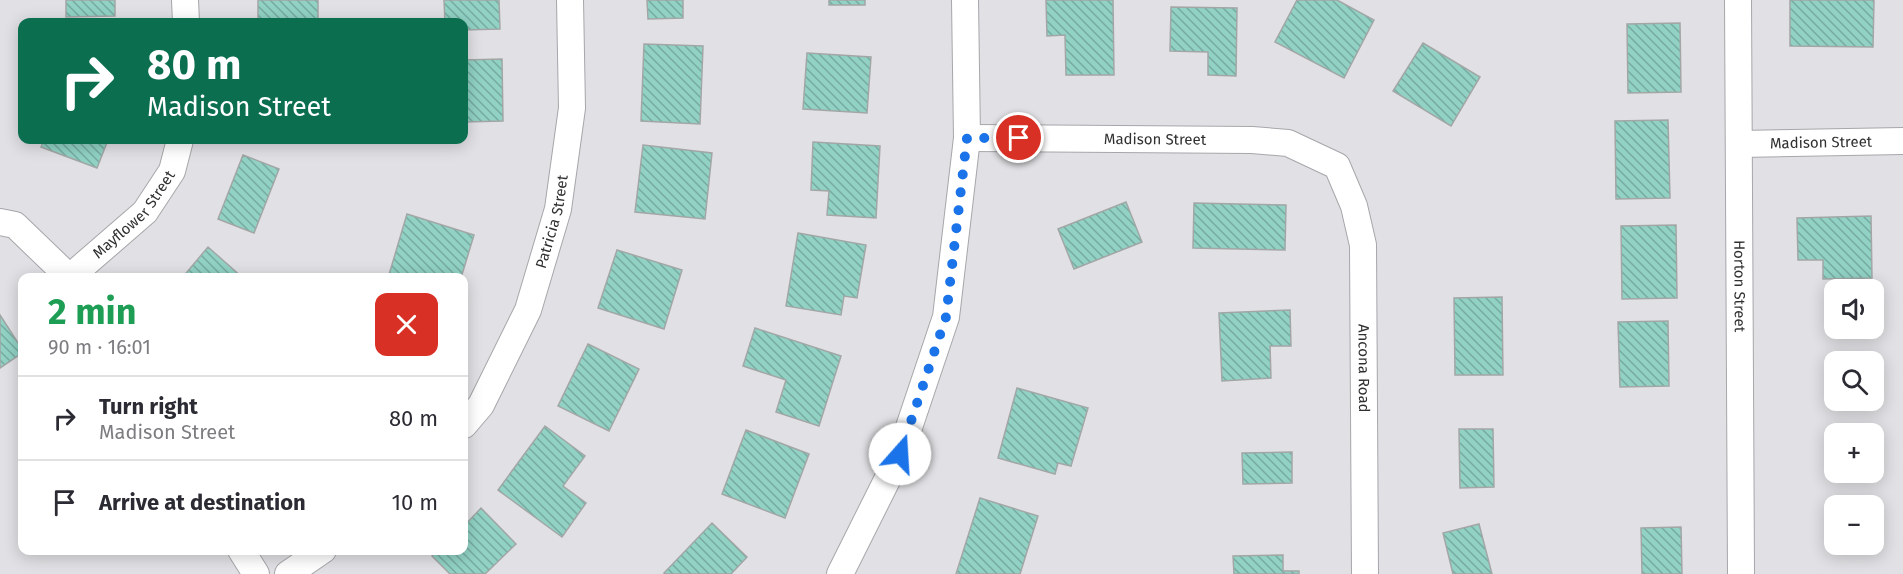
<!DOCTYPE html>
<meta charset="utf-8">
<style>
body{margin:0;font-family:"Fira Sans",sans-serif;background:#f2f2f3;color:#2b2b33;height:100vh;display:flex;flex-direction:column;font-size:22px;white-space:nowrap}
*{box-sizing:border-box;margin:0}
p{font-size:20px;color:#7c7c81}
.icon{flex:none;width:33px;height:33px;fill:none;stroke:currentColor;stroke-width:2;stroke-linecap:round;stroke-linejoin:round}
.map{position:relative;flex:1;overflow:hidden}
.panel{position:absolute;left:18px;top:273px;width:450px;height:282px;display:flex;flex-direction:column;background:#fff;border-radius:12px;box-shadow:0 3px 15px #0003}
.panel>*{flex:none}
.hud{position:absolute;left:18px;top:18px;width:450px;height:126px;border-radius:12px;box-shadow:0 3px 15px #0003;background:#0b6e4f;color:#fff;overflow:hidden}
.buttons{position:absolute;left:1824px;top:279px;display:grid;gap:12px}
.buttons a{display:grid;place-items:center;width:60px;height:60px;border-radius:12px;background:#fff;box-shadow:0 3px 15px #0003;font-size:30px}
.pin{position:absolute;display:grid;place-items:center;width:51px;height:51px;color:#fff;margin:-26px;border:3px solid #fff;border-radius:50%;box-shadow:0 2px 6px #0007}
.me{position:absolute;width:66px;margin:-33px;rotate:19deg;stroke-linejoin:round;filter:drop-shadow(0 0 4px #0008)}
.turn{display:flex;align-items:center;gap:21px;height:126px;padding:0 30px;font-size:27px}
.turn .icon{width:78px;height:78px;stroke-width:2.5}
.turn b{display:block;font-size:42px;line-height:51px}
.round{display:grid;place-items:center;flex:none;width:63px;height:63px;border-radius:12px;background:#f2f2f3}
.summary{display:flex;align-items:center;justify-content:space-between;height:102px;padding:0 30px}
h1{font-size:36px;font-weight:700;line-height:45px;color:#1e9e55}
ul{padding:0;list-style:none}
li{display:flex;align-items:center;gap:18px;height:84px;padding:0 30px;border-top:2px solid #e1e1e2}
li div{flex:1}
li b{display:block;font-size:22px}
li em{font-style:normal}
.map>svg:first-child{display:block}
</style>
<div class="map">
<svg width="1903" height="574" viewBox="0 0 1903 574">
<defs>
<pattern id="building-back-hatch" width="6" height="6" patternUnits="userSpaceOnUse" patternTransform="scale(1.5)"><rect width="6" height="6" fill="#91d2c5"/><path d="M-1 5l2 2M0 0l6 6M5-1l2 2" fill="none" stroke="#77aba1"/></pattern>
</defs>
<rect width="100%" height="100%" fill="#e1e0e4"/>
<path fill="url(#building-back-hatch)" stroke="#a2a7a6" stroke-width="1.5" d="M 66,0 L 115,0 L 115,16 L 66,17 Z
M 258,0 L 318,0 L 318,22 L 258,22 Z
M 444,0 L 499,0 L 500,29 L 464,30 L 464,22 L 445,22 Z
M 647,0 L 683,0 L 683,18 L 648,19 Z
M 829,0 L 865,0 L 865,5 L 829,5 Z
M 1046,0 L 1113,0 L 1114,75 L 1066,75 L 1065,35 L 1047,36 Z
M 1297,0 L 1337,0 L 1374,20 L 1344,78 L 1275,42 Z
M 1790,0 L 1874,0 L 1873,47 L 1790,46 Z
M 1171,7 L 1237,8 L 1236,76 L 1208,75 L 1208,52 L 1170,51 Z
M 1680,23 L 1681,92 L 1628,93 L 1627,24 Z
M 1423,43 L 1480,77 L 1451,126 L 1393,91 Z
M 644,44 L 703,46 L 700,124 L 641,121 Z
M 807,53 L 871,57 L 867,113 L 803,109 Z
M 502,59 L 503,121 L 464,122 L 464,60 Z
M 1668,120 L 1670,198 L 1616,199 L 1615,121 Z
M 44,140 L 108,140 L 97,168 L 41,147 Z
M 813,142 L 880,146 L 876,218 L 827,215 L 829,191 L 811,190 Z
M 643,145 L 712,153 L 705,219 L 635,212 Z
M 243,155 L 279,169 L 254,233 L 218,219 Z
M 1126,202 L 1142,242 L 1074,269 L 1058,229 Z
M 1194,203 L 1286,205 L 1285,250 L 1193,248 Z
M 407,214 L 474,235 L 461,278 L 388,278 Z
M 1871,216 L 1872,278 L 1823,279 L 1823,260 L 1798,260 L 1797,218 Z
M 1676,225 L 1677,298 L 1622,299 L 1621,226 Z
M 798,233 L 866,245 L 857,298 L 844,296 L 841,315 L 786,306 Z
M 208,247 L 243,278 L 182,278 Z
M 617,250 L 682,270 L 664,329 L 598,308 Z
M 1502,297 L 1503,375 L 1455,375 L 1454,298 Z
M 1290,310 L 1291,346 L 1270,346 L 1271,378 L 1222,381 L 1219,313 Z
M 0,315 L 22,349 L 22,353 L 0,368 Z
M 1668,321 L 1669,386 L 1620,387 L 1618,322 Z
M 755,328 L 841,356 L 819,426 L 776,412 L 786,380 L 743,366 Z
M 588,344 L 639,369 L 609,431 L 558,406 Z
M 1017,388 L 1088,408 L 1071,466 L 1058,463 L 1055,474 L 998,458 Z
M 545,426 L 585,456 L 563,486 L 586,503 L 562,537 L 498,490 Z
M 1459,429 L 1493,429 L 1494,487 L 1460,488 Z
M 746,430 L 809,454 L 785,518 L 722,494 Z
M 1292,452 L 1292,483 L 1243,484 L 1242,453 Z
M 980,498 L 1038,516 L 1020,574 L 956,574 Z
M 481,508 L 516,544 L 485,574 L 450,574 L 432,556 L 438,550 L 464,550 L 464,526 Z
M 712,523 L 747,557 L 731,574 L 666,574 L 664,573 Z
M 1479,524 L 1492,574 L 1453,574 L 1443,533 Z
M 1681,527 L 1682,574 L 1642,574 L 1641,528 Z
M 1283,555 L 1283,571 L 1299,571 L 1299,574 L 1234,574 L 1233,556 Z"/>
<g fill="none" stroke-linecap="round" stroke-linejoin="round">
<g stroke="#a7a6aa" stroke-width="28">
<g id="street">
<path d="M 185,0 L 186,22"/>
<path id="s1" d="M 1738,0 L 1741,574"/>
<path id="s2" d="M 967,138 L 1252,140 L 1288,143 L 1337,166 L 1354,206 L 1363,245 L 1365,574"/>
<path id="s3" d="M 1740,144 L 1903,141"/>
<path d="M 0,222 L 15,225 L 70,278"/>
<path id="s4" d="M 70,277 L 145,212 L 172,171 L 180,140"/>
<path id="s5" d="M 464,425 L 481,405 L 528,310 L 558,209 L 572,108 L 570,0"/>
<path d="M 241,550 L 256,574"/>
<path d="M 288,574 L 323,550"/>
<path d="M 840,574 L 900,454 L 946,317 L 967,138 L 965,0"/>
</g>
</g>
<use href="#street" stroke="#fff" stroke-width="26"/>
</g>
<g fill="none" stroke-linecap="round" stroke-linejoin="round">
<path stroke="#1a73e8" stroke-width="10" stroke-dasharray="0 18" d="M 900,454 L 946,317 L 967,138 L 1019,138"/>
</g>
<g text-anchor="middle" stroke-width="6" stroke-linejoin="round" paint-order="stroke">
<g font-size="15" fill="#303031" stroke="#eeedf1">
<text dy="5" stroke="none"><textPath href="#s2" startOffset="188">Madison Street</textPath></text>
<text dy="5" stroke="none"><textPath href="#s3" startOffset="81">Madison Street</textPath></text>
<text dy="5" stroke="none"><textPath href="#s4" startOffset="90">Mayflower Street</textPath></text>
<text dy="5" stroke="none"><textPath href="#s5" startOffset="224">Patricia Street</textPath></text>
<text dy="5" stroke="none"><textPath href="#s1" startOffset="286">Horton Street</textPath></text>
<text dy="5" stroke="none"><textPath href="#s2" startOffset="582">Ancona Road</textPath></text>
</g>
</g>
</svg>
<div class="buttons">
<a><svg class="icon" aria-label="sound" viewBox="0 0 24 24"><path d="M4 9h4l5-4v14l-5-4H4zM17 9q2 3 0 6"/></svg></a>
<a><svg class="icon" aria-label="search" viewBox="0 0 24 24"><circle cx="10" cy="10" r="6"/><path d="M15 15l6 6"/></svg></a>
<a>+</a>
<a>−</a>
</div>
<div class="pin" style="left:1019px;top:138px;background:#d93025"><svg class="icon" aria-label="arrive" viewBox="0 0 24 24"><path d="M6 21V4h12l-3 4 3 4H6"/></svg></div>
<svg class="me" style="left:900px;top:454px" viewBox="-20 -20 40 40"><circle r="19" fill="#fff"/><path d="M0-13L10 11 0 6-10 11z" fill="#1a73e8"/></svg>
<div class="hud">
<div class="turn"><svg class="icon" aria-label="right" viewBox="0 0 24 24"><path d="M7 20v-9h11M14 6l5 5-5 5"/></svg><div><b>80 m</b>Madison Street</div></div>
</div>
<section class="panel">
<div class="summary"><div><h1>2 min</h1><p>90 m · 16:01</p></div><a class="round" style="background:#d93025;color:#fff"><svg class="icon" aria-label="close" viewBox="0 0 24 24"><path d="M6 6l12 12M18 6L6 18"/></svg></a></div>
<ul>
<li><svg class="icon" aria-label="right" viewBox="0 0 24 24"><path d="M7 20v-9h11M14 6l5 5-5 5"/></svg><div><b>Turn right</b><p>Madison Street</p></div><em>80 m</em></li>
<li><svg class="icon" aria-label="arrive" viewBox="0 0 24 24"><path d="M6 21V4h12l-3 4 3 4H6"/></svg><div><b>Arrive at destination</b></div><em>10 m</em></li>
</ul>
</section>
</div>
